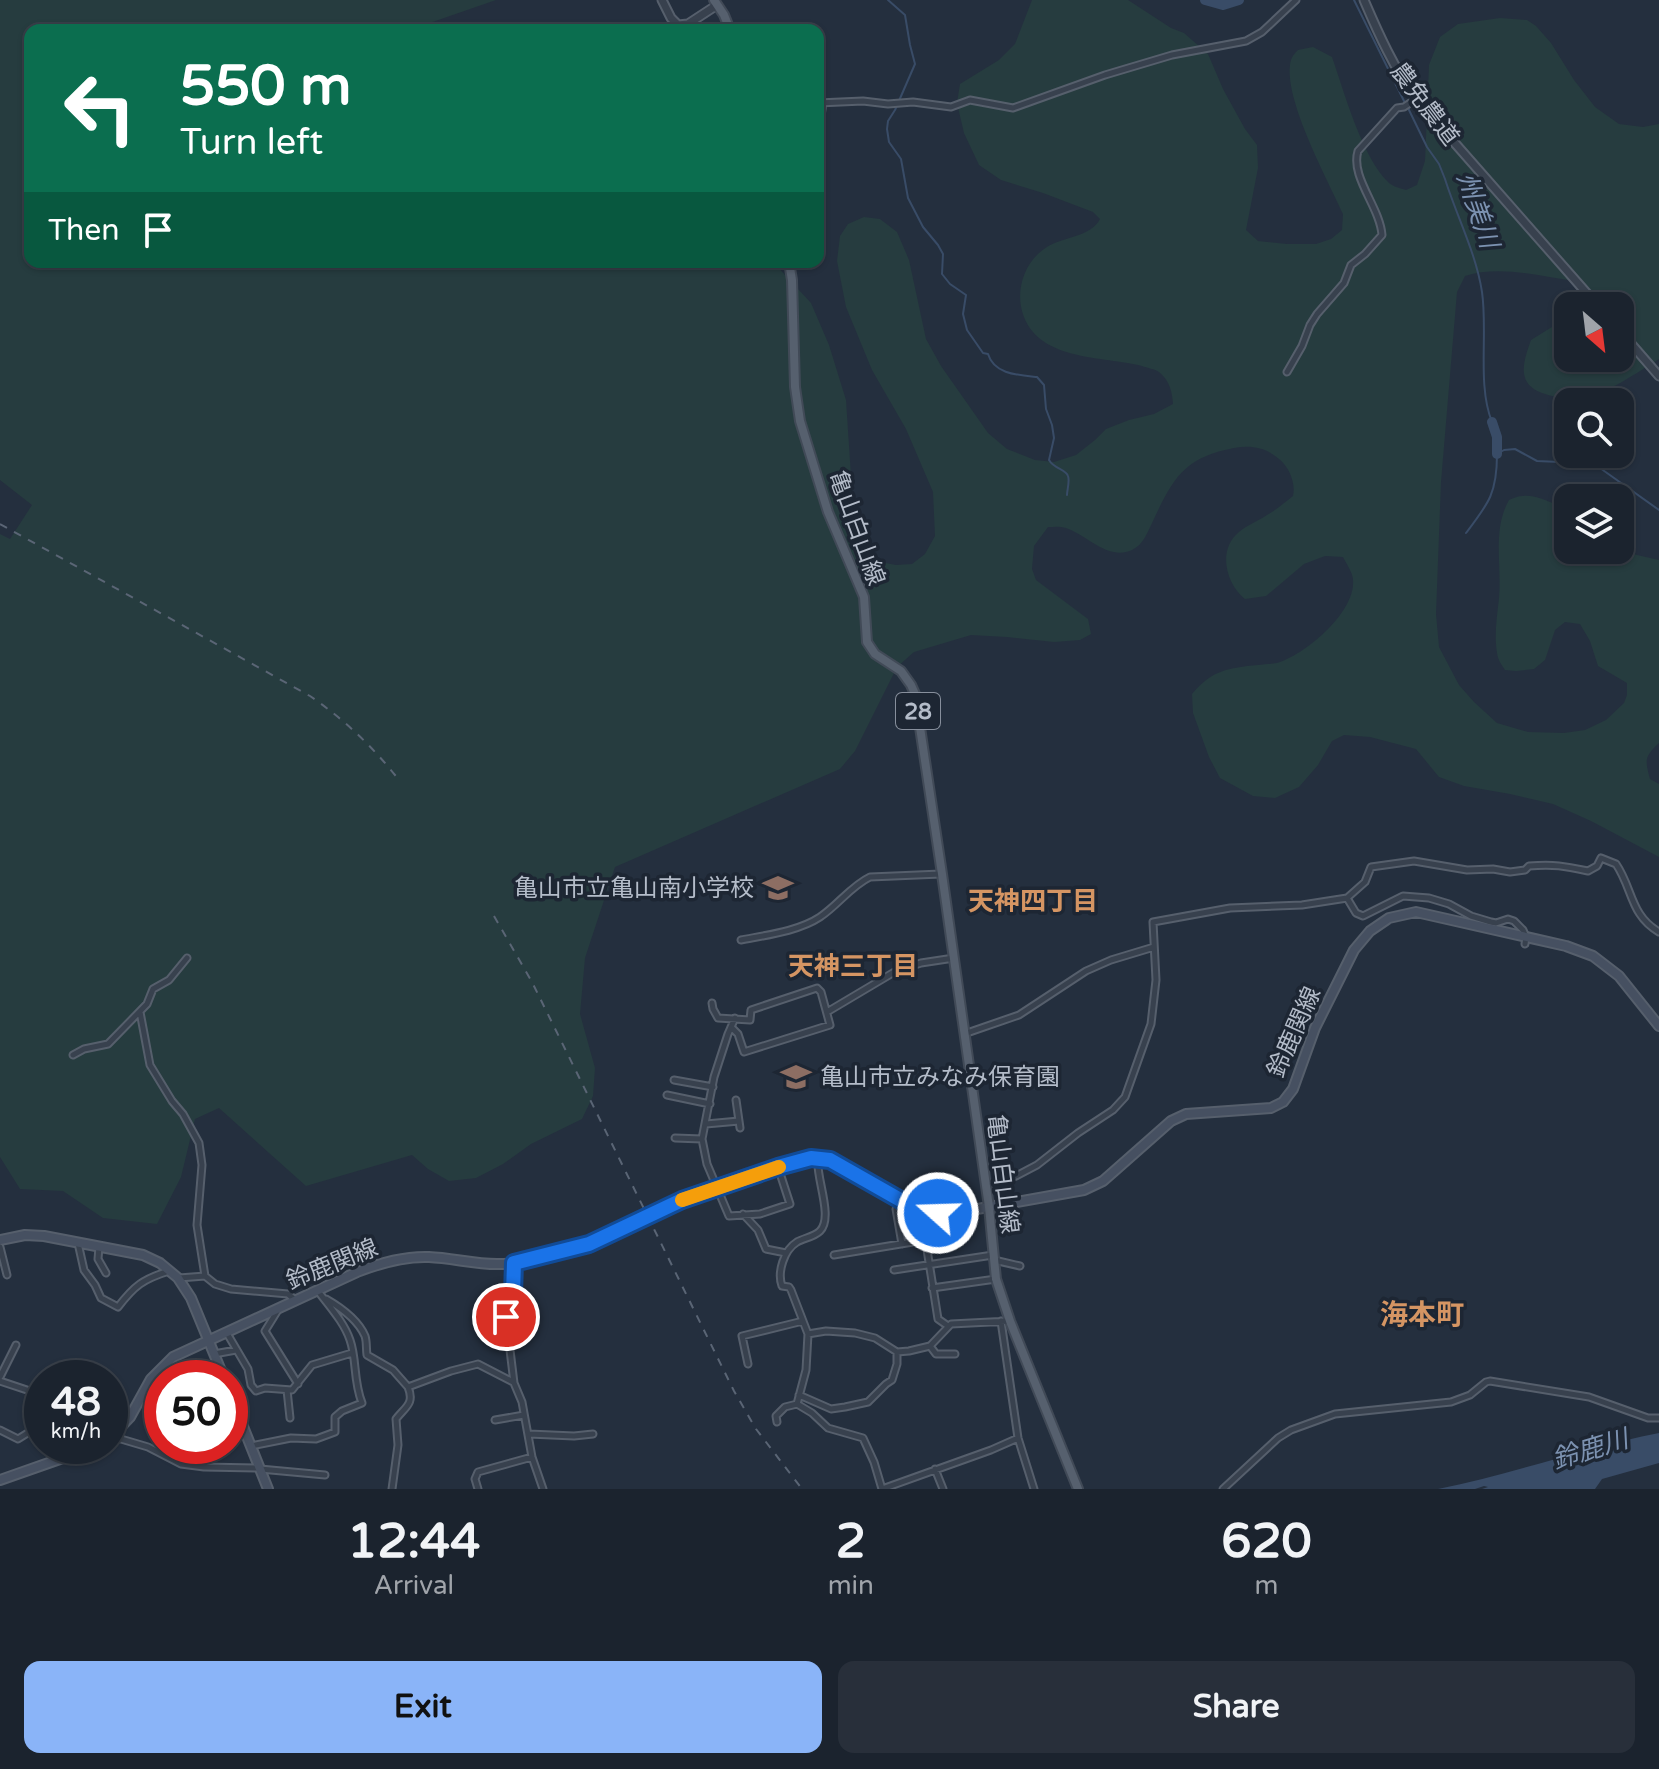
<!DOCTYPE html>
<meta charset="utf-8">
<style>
body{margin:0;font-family:"Varela Round","Noto Sans JP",sans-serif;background:#282f3a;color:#f1f3f6;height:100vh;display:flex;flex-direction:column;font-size:30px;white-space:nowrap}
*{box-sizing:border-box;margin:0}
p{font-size:26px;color:#a0a4aa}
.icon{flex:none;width:44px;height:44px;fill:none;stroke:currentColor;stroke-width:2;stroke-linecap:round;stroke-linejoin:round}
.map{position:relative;height:1489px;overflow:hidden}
.panel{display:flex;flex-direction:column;background:#1b232e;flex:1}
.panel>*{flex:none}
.guide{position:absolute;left:24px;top:24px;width:800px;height:244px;border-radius:16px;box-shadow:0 2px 6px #0004,0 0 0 2px #39404a;background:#0b6e4f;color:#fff;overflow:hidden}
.needle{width:52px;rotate:152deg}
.buttons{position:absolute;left:1554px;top:292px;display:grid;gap:16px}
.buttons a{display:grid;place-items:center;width:80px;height:80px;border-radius:16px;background:#1b232e;box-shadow:0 2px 6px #0004,0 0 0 2px #39404a;font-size:40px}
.speed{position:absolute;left:24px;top:1360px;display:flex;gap:16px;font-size:40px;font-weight:700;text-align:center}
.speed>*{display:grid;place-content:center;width:104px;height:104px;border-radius:50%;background:#1b232e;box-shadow:0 2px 6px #0004,0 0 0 2px #39404a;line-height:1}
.speed small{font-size:20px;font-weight:400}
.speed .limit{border:12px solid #d22;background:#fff;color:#111}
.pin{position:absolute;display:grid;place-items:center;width:68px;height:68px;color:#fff;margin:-34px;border:4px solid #fff;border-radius:50%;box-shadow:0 2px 8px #0007}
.me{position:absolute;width:88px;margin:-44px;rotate:290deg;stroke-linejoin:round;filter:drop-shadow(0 0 6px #0008)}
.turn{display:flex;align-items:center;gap:28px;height:168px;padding:0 24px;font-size:36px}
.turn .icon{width:104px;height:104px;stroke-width:2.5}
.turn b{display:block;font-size:56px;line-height:68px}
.then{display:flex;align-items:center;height:76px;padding:0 24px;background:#0003;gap:16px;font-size:30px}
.eta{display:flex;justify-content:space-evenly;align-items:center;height:136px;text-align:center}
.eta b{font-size:48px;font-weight:700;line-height:56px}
.cta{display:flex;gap:16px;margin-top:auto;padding:16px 24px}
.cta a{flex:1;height:92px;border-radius:16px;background:#8ab4f8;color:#111;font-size:32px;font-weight:700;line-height:92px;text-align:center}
.cta a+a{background:#282f3a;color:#f1f3f6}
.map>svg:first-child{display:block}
</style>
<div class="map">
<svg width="1659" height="1489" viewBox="0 0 1659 1489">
<rect width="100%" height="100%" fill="#242f3e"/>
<path fill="#263c3f" d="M 0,0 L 496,0 L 421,26 L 425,30 L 30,30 L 30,262 L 773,262 L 811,303 L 829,345 L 846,400 L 853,506 L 868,551 L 880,562 L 896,565 L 912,564 L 925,554 L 935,536 L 933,492 L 906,429 L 872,370 L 846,307 L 837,261 L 840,236 L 848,224 L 864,217 L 880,219 L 897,232 L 909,260 L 926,339 L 941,366 L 988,433 L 1007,449 L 1035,460 L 1054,462 L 1076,455 L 1095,440 L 1106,429 L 1129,420 L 1154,414 L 1173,404 C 1172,392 1170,381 1159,372 C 1155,369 1147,368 1142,366 C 1103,356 1041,361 1024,317 C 1014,292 1024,261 1047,247 C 1062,237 1091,237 1100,219 L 1093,212 L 1043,193 L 1001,180 L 979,165 L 964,133 L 957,103 L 960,84 L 999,60 L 1015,44 L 1032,0 L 1128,0 L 1171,28 L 1184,33 L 1208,54 L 1223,89 L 1245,129 L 1257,145 L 1258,168 L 1246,230 L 1258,241 L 1287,244 L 1316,244 L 1331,239 L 1342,230 L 1343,214 C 1328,180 1281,95 1291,60 C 1292,56 1295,53 1298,50 L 1313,47 L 1332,57 C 1344,91 1362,158 1389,183 C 1394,187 1400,188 1406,190 L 1417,185 L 1425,161 L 1429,65 L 1440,37 L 1458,24 L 1500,18 L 1527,20 L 1536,26 L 1551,43 L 1574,80 L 1595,107 L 1619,124 L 1643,127 L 1659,124 L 1659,359 C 1622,382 1587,410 1542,393 C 1515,383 1524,360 1531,340 L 1568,317 L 1568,358 L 1620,358 L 1620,306 L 1584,306 L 1586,296 L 1574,281 C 1539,276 1499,265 1465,276 L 1457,292 L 1441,482 L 1436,614 L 1439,647 L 1459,685 L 1474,702 L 1497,723 L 1528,732 L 1564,733 L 1585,730 L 1606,720 L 1624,703 L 1627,695 L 1627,683 L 1598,666 L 1590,641 L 1580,624 L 1565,622 L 1555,630 L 1545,660 L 1534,669 L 1516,671 L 1505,670 C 1501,664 1498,660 1497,653 C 1494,634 1497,617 1499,598 C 1502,565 1492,530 1509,500 C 1514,498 1518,496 1523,496 C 1535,494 1559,505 1568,512 L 1568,550 L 1615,550 L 1659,560 L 1659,743 C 1644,757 1645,760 1650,779 L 1659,784 L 1659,857 L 1591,821 L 1553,804 L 1510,794 L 1464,786 L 1439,777 L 1416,749 L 1370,737 L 1344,735 L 1332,741 L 1318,765 L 1299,787 L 1275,798 L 1253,796 L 1220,778 L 1209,757 L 1193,713 L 1192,694 C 1212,670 1228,668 1258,665 C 1264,664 1271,664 1277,663 C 1305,655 1356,612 1353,580 C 1353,573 1346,563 1343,557 L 1325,556 L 1304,564 L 1266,596 L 1245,599 C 1226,584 1217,550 1239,532 C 1247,525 1258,521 1267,515 C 1276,510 1284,503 1293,496 C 1296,483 1289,467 1279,459 C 1265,447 1251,445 1234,448 C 1185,457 1173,478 1153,521 C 1147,533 1144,544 1132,550 C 1108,561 1087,535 1066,528 C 1060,526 1053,527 1048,527 L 1034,546 L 1032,569 L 1036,580 L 1088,619 L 1091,634 L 1080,640 L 1054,642 L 1007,637 L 971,635 L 914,652 L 897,667 L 855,751 L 840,769 L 615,867 L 585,958 L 580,1014 L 595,1068 L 593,1096 L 582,1119 L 531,1144 L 503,1164 L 476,1178 L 449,1181 L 428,1169 L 412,1155 L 306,1186 L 219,1108 L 195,1119 L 181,1177 L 157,1224 L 103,1218 L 63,1191 L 20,1189 L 0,1157 L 0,534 L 10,539 L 32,505 L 0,480 Z"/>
<path fill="#394c67" d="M 1659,1433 L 1659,1463 L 1602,1479 L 1595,1489 L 1482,1489 L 1488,1487 L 1484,1486 L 1475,1489 L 1438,1489 C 1513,1474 1584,1448 1659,1433 Z"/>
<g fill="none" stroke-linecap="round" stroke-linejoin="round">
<path stroke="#394c67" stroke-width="2" d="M 888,0 L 905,15 L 910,45 L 915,64 L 895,110 L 888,121 L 887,129 L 889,142 L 901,159 L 908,198 L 923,227 L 938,245 L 943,254 L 942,274 L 950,284 L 966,295 L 963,314 L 967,330 L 983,353 L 988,354 C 994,374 1017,375 1037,377 L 1044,385 L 1046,409 L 1052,425 L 1054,438 L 1049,460 C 1054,469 1066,469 1068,476 C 1070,481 1067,490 1067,495
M 1354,0 L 1405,103
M 1408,108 L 1427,147 L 1439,164 L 1445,179 C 1457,217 1476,253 1482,292 C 1488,333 1477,385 1492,422
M 1466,533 C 1489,503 1497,493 1497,454 L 1504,450 L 1515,449 L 1537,461 L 1582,463 L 1600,468 L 1659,510"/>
<path stroke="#394c67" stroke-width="10" d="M 1205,0 L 1223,5 L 1239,0
M 1492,422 L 1497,437 L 1497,454"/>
<g stroke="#565f6c" stroke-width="9">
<path id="minor" d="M 657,30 L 657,28 L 671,29 L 678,25
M 818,103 L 863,101 L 888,104 L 913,102 L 951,107 L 970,100 L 1013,108 L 1105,75 L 1172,55 L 1246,41 L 1262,32 L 1296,0
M 818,135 L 823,103
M 1287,372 L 1302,346 L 1310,325 L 1317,314 L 1344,283 L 1351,265 L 1365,254 L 1382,235 C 1380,207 1350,177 1358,151 L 1397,108 L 1404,107 L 1416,99
M 1347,898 L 1356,913 L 1363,916 L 1403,896 L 1429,898 L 1449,904 L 1471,916 L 1491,922 L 1496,923 L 1508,919 L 1514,921 L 1523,930 L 1526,937 L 1525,944
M 741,940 C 767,935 799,931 820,917 C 838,905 851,886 870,877 L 941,874
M 712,1003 L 713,1009 L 718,1018 L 750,1020 L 751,1010 L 817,988 L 821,992 L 830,1025 L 744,1052 L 738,1034 L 731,1027
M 140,1012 L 150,1065 L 172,1101 L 183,1114 L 199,1143 L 202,1165 L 197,1225 L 205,1276
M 827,1012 L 896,971 L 921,963 L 954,958
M 735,1018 L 728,1034 L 714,1077 L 702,1139 L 707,1164 L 729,1216 L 760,1214 L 790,1204 L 778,1167
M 964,1034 L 1019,1015 L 1086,971 L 1111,960 L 1154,947
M 73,1055 L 84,1049 L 108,1044 L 147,1004 L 153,989 L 169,980 L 187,958
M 674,1080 L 713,1087
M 667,1095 L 710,1104
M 736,1100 L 740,1128
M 706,1124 L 739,1121
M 675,1138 L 702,1139
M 818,1158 C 815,1176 834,1217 820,1231 C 814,1237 804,1238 797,1242 C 784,1250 777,1272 782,1286 L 789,1287 L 791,1290 L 808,1334 L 806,1370 L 797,1404 L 812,1413 L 828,1428 L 863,1438 L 874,1462 L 882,1489
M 987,1187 L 1016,1176 L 1037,1165 L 1078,1133 L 1113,1110 L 1125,1097 L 1151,1024 L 1156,980 L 1153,922 L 1230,908 L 1302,905 L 1347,898 L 1365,882 L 1371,867 L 1414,861 L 1467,870 L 1493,869 L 1510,872 L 1525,870 L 1529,866 C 1554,864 1564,866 1588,871 L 1597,866 L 1601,858 L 1616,864 C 1633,889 1630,915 1659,932
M 896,1209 L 902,1244
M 743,1214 L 758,1230 L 766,1249 L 786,1253
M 922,1218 L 938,1319 L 948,1326
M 78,1243 L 84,1270 L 95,1285 L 101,1298 L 118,1307 C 134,1286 143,1279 169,1271
M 0,1247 L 7,1275
M 99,1247 L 98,1259 L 106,1273
M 834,1255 L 925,1240
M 994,1260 L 1020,1266
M 514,1263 L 513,1294 L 506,1317 L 514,1383 L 522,1402 L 532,1457 L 543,1489
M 894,1270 L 993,1255
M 179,1278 L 205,1276 L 215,1284 L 231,1289 L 288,1294 L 295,1300
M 932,1288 L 996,1279
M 326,1299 C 340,1307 358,1320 365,1336 C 367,1342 366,1349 367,1355 L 393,1370 L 408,1387
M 278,1310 L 265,1331 L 298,1384
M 1001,1321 L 1018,1438 L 1034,1489
M 808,1334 L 826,1331 L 855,1333 L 875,1338 L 897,1352 L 909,1351 L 930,1346 L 951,1324 L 1010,1321
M 228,1335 L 248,1369 L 251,1385 L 256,1391 L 265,1388 L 292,1390 L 312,1365 L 352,1353
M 930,1346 L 936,1354 L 955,1354
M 214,1354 L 236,1350
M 748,1364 L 742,1336 L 803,1321
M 0,1377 L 16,1345
M 0,1381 L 42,1395
M 287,1390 L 290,1418
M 799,1395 L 831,1409 L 845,1407 L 868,1402 L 886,1384 L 892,1380 L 897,1364 L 897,1352
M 495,1420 L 524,1415
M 777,1422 L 776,1416 L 785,1407 L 797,1404
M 0,1430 L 18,1439 L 42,1424
M 529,1434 L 574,1436 L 593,1434
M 111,1438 L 121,1439 L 148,1447 L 181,1464 L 204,1467 L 259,1468
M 251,1446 L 291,1438 L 316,1439 L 335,1432 L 335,1417 L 342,1411 L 362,1403 C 353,1380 357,1360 350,1340 C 344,1322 329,1306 318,1291
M 260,1469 L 325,1475
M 935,1469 L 943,1489
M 392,1489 L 398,1445 L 396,1419 C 405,1407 415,1404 408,1387 L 451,1371 L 478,1364 L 513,1382
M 478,1489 L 475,1479 L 478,1472 L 532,1457
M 882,1489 L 991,1450 L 1018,1438
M 1223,1489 L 1278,1438 L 1291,1430 L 1335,1414 L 1451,1402 L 1470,1395 L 1486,1382 L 1490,1381 L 1589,1397 L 1648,1418 L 1659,1418"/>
</g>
<g stroke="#565f6c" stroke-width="11">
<path id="tertiary" d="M 662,0 L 671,18 L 678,25 L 688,24 L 717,5
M 1364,0 C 1379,35 1394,68 1416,99 L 1598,306
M 1620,331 L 1659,376"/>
</g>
<g stroke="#565f6c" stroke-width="12">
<path id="secondary" d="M 656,1212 L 682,1200 L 778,1167 L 811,1158 L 818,1158 L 830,1160 L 844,1167 L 920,1209 L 938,1213 L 966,1211 L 1084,1190 L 1103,1181 L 1171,1121 L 1186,1114 L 1271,1108 L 1283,1102 L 1293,1089 L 1315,1028 L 1354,950 L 1370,931 L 1389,918 L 1416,912 L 1566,946 L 1593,956 L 1619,976 L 1659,1026
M 0,1240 L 25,1235 L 44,1236 L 143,1255 L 160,1263 L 178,1278 L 191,1298 L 224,1378
M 230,1394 L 268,1489
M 110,1438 L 130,1417 L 151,1379 L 173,1357 L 357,1272 C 380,1263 404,1256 429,1257 C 452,1258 474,1264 497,1264 C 534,1264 582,1248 616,1232
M 0,1480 L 97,1446"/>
</g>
<g stroke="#414a57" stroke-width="12">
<path id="primary" d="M 714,0 L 724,15 L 730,30
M 789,262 L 792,280 L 795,387 L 800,421 L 828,512 L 864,597 L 867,642 L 875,654 L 901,671 L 911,685 L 915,694 L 942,874 L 989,1207 L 996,1279 L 1010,1321 L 1078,1489"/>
</g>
<use href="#minor" stroke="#38414e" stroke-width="5"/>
<use href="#tertiary" stroke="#38414e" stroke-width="7"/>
<use href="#secondary" stroke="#465061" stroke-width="8"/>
<use href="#primary" stroke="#56606e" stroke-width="8"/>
<path stroke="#5a6575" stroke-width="2" stroke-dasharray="8 8" stroke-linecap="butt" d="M 0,524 L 310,696 C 345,720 373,747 399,780
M 494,916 L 532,982 L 734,1391 L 756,1429 L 802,1489"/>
<g stroke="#565f6c" stroke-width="12" stroke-linecap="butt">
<path id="secondary-bridge" d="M 616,1232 L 656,1212"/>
</g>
<use href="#secondary-bridge" stroke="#465061" stroke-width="8"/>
</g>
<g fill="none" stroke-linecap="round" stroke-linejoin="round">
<g stroke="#114b97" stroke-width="20">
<path id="route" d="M 506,1317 L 513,1294 L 514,1263 L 589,1244 L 682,1200 L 778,1167 L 811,1158 L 830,1160 L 911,1206 L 938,1213"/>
</g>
<use href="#route" stroke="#1a73e8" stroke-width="14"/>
<path stroke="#f59e0b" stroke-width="14" d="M 682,1200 L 779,1167"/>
</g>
<defs>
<g id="school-bare" transform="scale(2.4)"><path d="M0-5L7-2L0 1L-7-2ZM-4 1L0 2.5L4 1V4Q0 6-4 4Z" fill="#8d6e63" stroke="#1d2633" stroke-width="2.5" paint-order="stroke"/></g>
</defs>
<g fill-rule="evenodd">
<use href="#school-bare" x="778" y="888"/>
<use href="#school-bare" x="796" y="1077"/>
</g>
<g text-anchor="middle" stroke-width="7" stroke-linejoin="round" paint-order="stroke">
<rect fill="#1d2633" stroke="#878f9c" stroke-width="2" x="896" y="693" width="44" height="36" rx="6"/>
<g font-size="22" font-weight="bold" fill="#b4bcc9">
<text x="918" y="719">28</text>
</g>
<g font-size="24" fill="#b4bcc9" stroke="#1d2633">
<text transform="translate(1425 104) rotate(53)" y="8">農免農道</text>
<text transform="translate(857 528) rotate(70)" y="8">亀山白山線</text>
<text transform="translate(1294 1032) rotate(-66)" y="8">鈴鹿関線</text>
<text transform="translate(1003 1174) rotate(83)" y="8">亀山白山線</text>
<text transform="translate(332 1264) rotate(-22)" y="8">鈴鹿関線</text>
</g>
<g font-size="24" fill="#b4bcc9" stroke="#1d2633" text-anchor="end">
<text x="754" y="896">亀山市立亀山南小学校</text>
<text x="820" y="1085" text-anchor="start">亀山市立みなみ保育園</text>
</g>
<g font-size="26" font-style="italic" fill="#7c92b1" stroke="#1d2633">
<text transform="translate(1478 210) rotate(71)" y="9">州美川</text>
<text transform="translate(1590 1449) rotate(-17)" y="9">鈴鹿川</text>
</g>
<g font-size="26" font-weight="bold" fill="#d59563" stroke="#1d2633">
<text x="1033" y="910">天神四丁目</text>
<text x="853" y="975">天神三丁目</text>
</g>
<g font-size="28" font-weight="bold" fill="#d59563" stroke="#1d2633">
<text x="1422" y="1324">海本町</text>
</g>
</g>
</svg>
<div class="buttons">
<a><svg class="needle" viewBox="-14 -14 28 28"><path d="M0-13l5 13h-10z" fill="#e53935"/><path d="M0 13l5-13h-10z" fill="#a0a4aa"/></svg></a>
<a><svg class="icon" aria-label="search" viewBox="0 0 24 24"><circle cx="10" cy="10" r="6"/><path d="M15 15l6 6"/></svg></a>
<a><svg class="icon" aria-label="layers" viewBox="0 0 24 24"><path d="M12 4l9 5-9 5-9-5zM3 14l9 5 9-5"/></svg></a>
</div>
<div class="speed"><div>48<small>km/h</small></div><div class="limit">50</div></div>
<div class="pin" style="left:506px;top:1317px;background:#d93025"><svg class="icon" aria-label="arrive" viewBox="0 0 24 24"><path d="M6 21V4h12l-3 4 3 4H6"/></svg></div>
<svg class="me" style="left:938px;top:1213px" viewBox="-20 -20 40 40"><circle r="17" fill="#1a73e8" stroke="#fff" stroke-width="3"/><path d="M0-11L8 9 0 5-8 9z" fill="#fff"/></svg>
<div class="guide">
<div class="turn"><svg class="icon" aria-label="left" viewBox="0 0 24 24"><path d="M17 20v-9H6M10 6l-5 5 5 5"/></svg><div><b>550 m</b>Turn left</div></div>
<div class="then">Then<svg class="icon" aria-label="arrive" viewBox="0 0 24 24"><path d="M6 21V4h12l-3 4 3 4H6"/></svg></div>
</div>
</div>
<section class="panel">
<div class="eta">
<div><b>12:44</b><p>Arrival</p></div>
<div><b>2</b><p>min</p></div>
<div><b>620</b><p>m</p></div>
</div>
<div class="cta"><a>Exit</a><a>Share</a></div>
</section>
